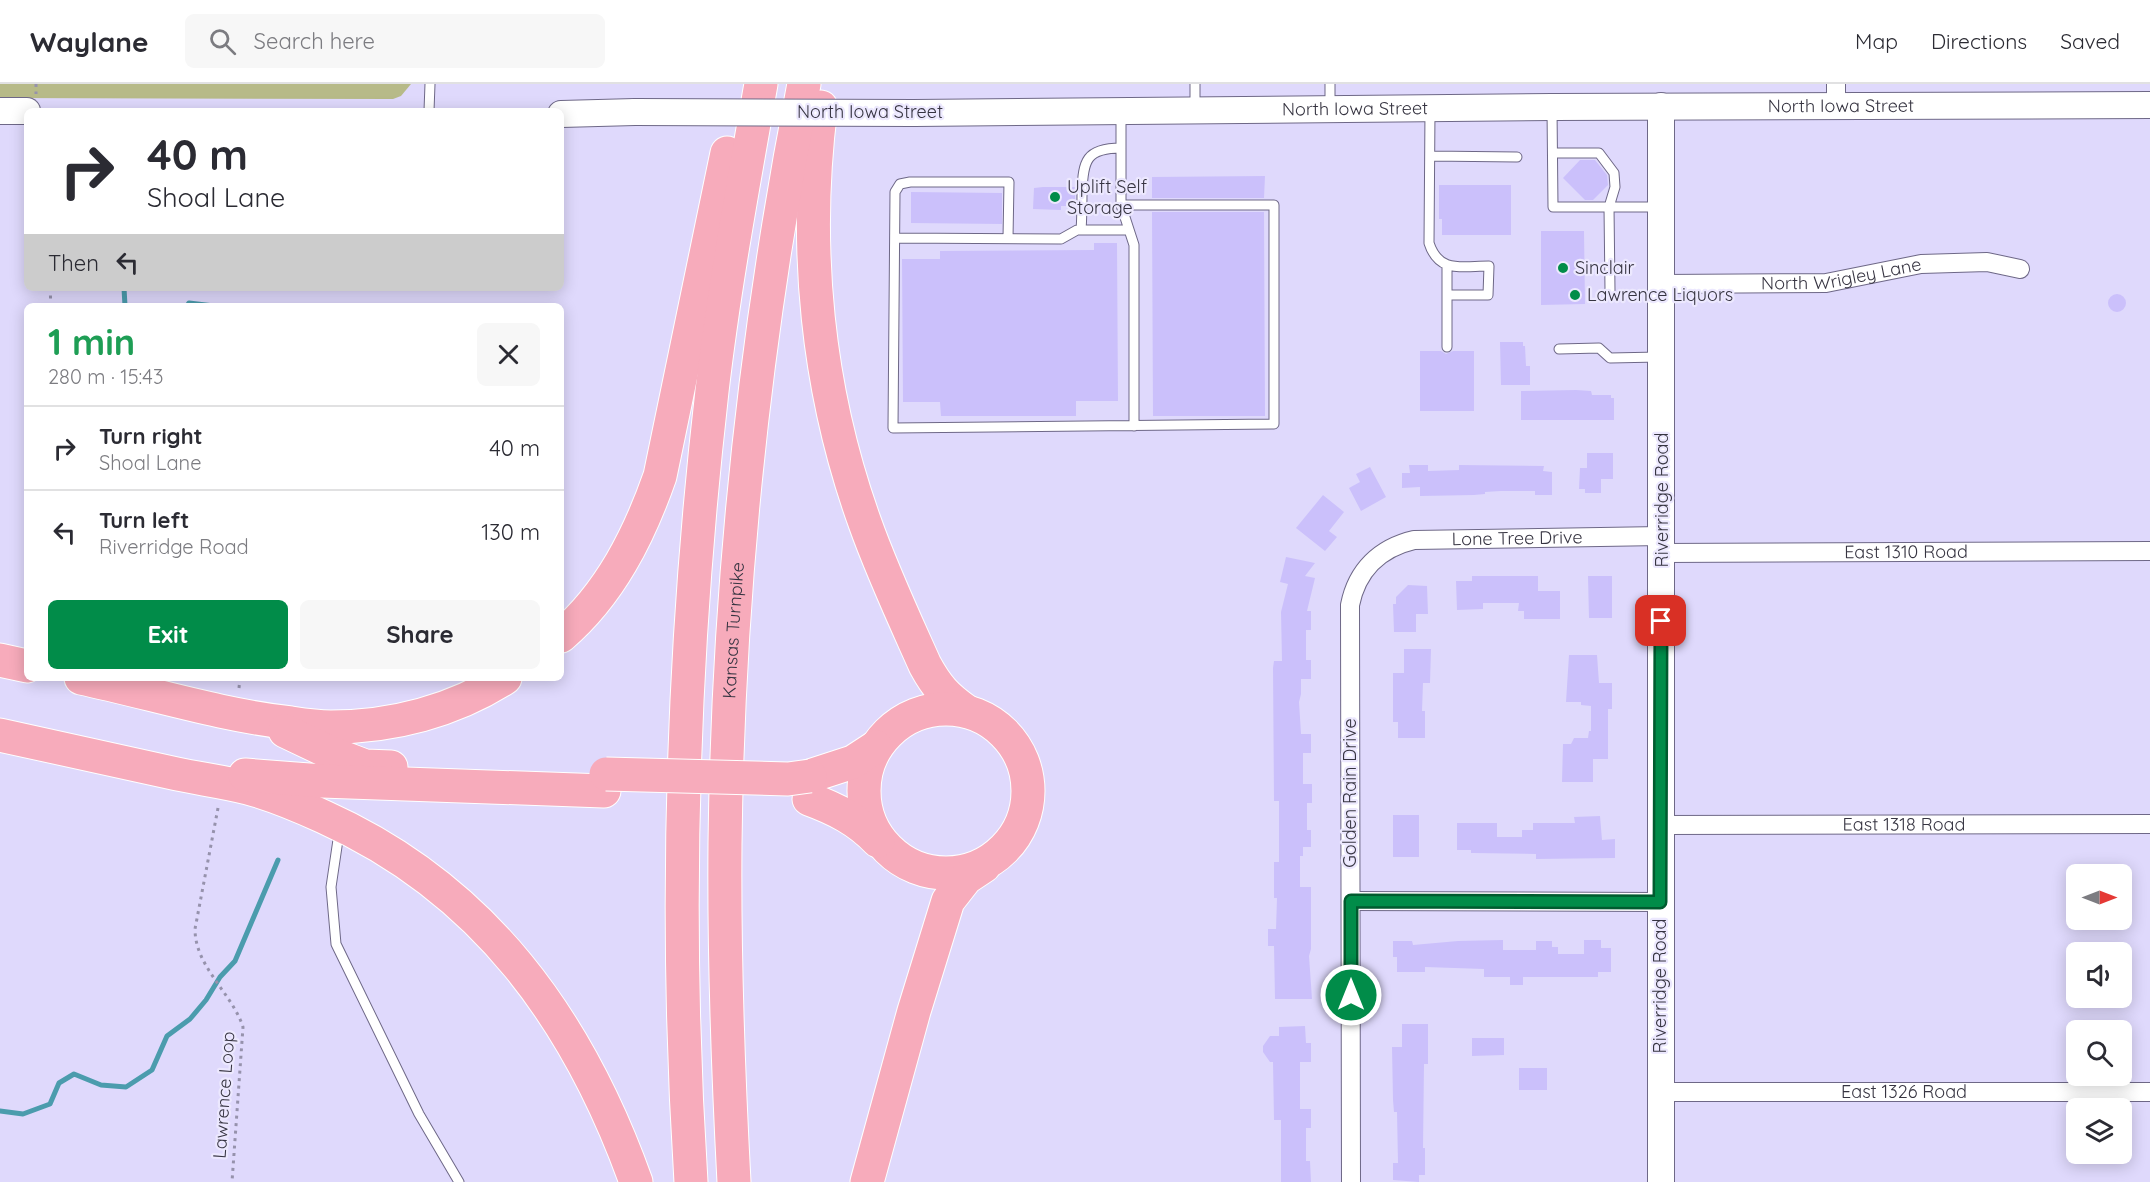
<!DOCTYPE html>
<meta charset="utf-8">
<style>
body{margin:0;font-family:Quicksand,sans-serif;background:#f7f7f7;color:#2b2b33;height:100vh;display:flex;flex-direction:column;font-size:22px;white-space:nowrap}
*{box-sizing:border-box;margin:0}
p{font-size:20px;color:#7c7c81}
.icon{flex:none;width:33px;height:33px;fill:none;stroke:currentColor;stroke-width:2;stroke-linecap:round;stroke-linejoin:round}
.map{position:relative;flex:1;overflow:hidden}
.sheet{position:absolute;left:24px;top:219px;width:540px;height:378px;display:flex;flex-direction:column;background:#fff;border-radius:9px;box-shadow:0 3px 15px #0003}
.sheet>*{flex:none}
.hud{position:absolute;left:24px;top:24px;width:540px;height:183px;border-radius:9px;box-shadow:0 3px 15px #0003;background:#fff;color:#2b2b33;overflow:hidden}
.needle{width:39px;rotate:90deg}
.buttons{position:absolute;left:2066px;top:780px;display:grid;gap:12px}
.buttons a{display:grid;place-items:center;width:66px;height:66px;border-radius:9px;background:#fff;box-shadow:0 3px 15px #0003;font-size:30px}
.pin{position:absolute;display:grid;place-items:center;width:51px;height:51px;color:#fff;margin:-26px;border-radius:12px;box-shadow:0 3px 9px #0006}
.me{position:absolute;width:66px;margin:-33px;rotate:0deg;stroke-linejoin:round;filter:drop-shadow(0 0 4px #0008)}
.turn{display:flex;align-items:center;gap:21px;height:126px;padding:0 24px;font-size:27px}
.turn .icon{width:78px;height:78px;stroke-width:2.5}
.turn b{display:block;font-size:42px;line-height:51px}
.then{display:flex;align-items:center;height:57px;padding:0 24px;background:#0003;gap:12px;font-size:22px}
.round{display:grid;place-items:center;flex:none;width:63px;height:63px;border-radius:9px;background:#f7f7f7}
.head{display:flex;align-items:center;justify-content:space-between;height:102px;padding:0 24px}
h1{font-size:36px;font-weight:800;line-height:45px;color:#1e9e55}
.primary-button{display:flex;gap:12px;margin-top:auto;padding:12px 24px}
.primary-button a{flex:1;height:69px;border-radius:9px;background:#018c49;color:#fff;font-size:24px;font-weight:800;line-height:69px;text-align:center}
.primary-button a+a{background:#f7f7f7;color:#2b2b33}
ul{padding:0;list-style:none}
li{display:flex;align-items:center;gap:18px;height:84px;padding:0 24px;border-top:2px solid #e1e1e2}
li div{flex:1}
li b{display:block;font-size:22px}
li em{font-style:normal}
header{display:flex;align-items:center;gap:36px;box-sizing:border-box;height:84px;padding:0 30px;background:#fff;border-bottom:2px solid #e1e1e2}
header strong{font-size:28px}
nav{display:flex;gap:33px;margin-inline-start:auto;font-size:21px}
.search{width:420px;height:54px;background:#f7f7f7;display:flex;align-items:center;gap:15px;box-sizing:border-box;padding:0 21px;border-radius:9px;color:#7c7c81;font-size:22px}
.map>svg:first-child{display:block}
</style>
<header>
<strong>Waylane</strong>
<div class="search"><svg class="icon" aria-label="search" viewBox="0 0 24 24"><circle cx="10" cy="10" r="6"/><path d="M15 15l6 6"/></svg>Search here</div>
<nav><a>Map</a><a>Directions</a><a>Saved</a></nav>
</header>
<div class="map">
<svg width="2150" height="1098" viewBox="0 0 2150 1098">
<rect width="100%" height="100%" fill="#dfd9fc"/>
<path fill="#b7ba88" d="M 0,0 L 411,0 L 401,12 L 393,15 L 0,14 Z"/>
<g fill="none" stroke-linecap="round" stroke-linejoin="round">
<path stroke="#4b9cad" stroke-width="5" d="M 124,204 L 125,222
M 187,222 L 189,219 L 214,222
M 0,1027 L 23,1030 L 50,1020 L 59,999 L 74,990 L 101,1001 L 126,1003 L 152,986 L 167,952 L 190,935 L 206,916 L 220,893 L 235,877 L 278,776"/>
</g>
<path fill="#cbc0fb" d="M 1580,76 L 1595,76 L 1607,91 L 1608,101 L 1593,116 L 1585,116 L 1563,94 Z
M 1265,92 L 1264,114 L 1152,114 L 1152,93 Z
M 1439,101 L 1511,101 L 1511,151 L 1442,151 L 1442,135 L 1439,135 Z
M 1043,103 L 1075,103 L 1075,122 L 1061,122 L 1061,126 L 1033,125 L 1034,104 Z
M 911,108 L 1002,109 L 1002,140 L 911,139 Z
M 1152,128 L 1264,128 L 1265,332 L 1153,332 Z
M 1541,147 L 1584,147 L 1585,220 L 1541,221 Z
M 1094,159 L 1117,159 L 1118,317 L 1076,317 L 1076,332 L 941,332 L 940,318 L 903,318 L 902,175 L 940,175 L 940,167 L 1094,166 Z
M2108 219a9 9 0 1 1 18 0a9 9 0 1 1-18 0Z
M 1500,258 L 1523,258 L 1523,262 L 1525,262 L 1526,282 L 1530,282 L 1530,301 L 1501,301 Z
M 1420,267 L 1441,267 L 1446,270 L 1453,267 L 1474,267 L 1474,327 L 1420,327 Z
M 1576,306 L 1591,307 L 1592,311 L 1611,311 L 1611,314 L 1614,314 L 1614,336 L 1521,336 L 1521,307 Z
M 1587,369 L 1613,369 L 1613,395 L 1601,395 L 1601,409 L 1585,409 L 1585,405 L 1579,405 L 1580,384 L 1587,384 Z
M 1409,381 L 1428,381 L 1428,387 L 1459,386 L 1459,381 L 1544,382 L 1543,387 L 1552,388 L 1552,411 L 1535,411 L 1535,407 L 1501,407 L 1485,408 L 1485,410 L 1474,411 L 1420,412 L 1420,403 L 1402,404 L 1402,389 L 1410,389 Z
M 1370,383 L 1386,413 L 1361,427 L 1349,404 L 1360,398 L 1356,390 Z
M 1323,411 L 1344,428 L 1329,447 L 1337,453 L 1325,467 L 1296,444 Z
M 1286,473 L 1315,479 L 1305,492 L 1315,494 L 1307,527 L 1311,527 L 1311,546 L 1306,546 L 1306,576 L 1311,576 L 1311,595 L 1301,595 L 1301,610 L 1299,618 L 1301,650 L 1311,650 L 1311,669 L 1303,669 L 1303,700 L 1312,700 L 1312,719 L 1307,719 L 1307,746 L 1311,746 L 1311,763 L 1303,763 L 1303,772 L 1300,772 L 1300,803 L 1311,803 L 1311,865 L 1309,872 L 1312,915 L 1275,915 L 1274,862 L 1268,862 L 1268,845 L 1276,845 L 1277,814 L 1274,814 L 1274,778 L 1279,778 L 1279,717 L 1274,717 L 1273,584 L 1274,577 L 1282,577 L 1281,528 L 1288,500 L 1280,498 Z
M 1472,492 L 1538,492 L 1538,507 L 1560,507 L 1560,535 L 1524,535 L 1524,527 L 1518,527 L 1519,519 L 1483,519 L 1483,525 L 1457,526 L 1456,497 L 1472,497 Z
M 1588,492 L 1612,492 L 1612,534 L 1589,534 Z
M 1408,501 L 1427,502 L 1428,530 L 1416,530 L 1416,548 L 1394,548 L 1393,520 L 1396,520 L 1396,513 Z
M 1404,565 L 1431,565 L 1430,599 L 1423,599 L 1422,627 L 1425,627 L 1425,654 L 1398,654 L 1398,638 L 1393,638 L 1393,589 L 1404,589 Z
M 1569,571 L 1597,571 L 1599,599 L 1612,599 L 1612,625 L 1608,625 L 1608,675 L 1593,675 L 1593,698 L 1562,698 L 1563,660 L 1571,660 L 1574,654 L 1588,654 L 1589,647 L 1591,647 L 1591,622 L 1581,621 L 1581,618 L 1566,618 Z
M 1393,731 L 1419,731 L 1419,773 L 1393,773 Z
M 1600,732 L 1602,756 L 1615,755 L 1615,774 L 1536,775 L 1536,770 L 1473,769 L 1471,769 L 1471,766 L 1457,766 L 1457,739 L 1497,739 L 1497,753 L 1522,753 L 1522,746 L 1533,746 L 1533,739 L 1575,739 L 1574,733 Z
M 1503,856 L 1503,866 L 1536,866 L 1536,857 L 1552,857 L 1552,863 L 1558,863 L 1558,870 L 1584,870 L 1584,856 L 1601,856 L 1601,864 L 1611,864 L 1611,888 L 1598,888 L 1598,893 L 1523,893 L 1523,901 L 1510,901 L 1510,893 L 1484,893 L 1484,885 L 1425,883 L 1425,888 L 1397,888 L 1397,873 L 1393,873 L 1393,857 L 1412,857 L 1413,861 L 1458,857 Z
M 1402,940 L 1428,940 L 1428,980 L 1424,980 L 1423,1064 L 1425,1064 L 1425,1091 L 1419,1091 L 1419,1098 L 1393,1096 L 1393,1079 L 1398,1079 L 1397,1028 L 1394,1028 L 1393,1016 L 1392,963 L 1402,963 Z
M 1305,942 L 1306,959 L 1311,959 L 1311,978 L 1300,978 L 1300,1025 L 1311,1025 L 1311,1044 L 1306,1044 L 1306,1077 L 1310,1077 L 1311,1098 L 1281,1098 L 1281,1036 L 1274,1036 L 1273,978 L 1270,978 L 1263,968 L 1263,962 L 1270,952 L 1279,952 L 1279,943 Z
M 1472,954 L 1504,954 L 1504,971 L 1472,972 Z
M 1519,984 L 1547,984 L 1547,1006 L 1519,1006 Z"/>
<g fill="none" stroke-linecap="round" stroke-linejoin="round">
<g stroke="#6e6887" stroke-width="11">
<path id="lane" d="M 1195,0 L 1195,24
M 1330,0 L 1330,25
M 1552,25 L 1553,123 L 1660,123
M 429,27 L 430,0
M 1430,27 L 1429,159 C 1439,190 1462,182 1489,182 L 1488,211 L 1447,211
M 1121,30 L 1121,121 L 1134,161 L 1134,342
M 1553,69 L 1599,69 L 1614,89 L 1615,103 L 1609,123 L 1610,206
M 1430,72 L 1517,73
M 1081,146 C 1082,134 1082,121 1082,108 C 1083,77 1086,64 1121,64
M 895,154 L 1061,155 L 1077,146 L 1128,146
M 1008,154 L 1009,98 L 910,98 L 900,100 L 895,108 L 893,344 L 1274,340 L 1274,121 L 1121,121
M 1447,183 L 1447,263
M 1559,265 L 1599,264 L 1610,274 L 1659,273
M 339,749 L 331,803 L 336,860 L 419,1030 L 459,1098"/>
</g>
<g stroke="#6e6887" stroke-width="20">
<g id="street">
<path d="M 1836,0 L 1836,22"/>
<path id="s1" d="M 1662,200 L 1826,199 L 1921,180 L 1987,178 L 2020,185"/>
<path id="s2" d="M 1662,469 L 2150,467"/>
<path id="s3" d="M 1660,741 L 2150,740"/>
<path d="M 1351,817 L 1660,818"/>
<path id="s4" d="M 1660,1008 L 2150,1008"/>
<path id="s5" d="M 1351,1098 L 1350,521 C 1357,486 1380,464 1414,456 L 1661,452"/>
</g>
</g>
<g stroke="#6e6887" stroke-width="28">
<g id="secondary">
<path d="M 0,27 L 27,27"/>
<path id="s6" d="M 914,29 L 1552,23 L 2150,21"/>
<path d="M 561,30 L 635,28"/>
<path d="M 1661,1098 L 1661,22"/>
</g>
</g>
<g stroke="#fff" stroke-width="35">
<g id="highway">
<path d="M 821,23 C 803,163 817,306 865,439 C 882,487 904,534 925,581 C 937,603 946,613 966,627"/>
<path d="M 561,552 C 610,510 639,452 660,392 L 727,69"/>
<path d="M 0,576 L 27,582"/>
<path d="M 81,594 C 151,609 220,631 291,639 C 304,641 318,643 331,643 C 392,643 454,627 505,594"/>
<circle cx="946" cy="707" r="82"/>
<path d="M 285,647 L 331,669 L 365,682 L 391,683"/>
<path d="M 0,651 C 59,664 118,677 177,690 C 201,695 225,698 248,704 C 274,711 300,722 324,733 C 484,805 578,936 636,1098"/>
<path d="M 245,691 L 322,697 L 604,707"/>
<path d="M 810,692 L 853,678 L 876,663"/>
<path d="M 809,715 C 836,725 858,736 878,757"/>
<path d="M 691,1098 C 674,834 682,569 712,307 C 724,204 743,102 761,0"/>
<path id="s7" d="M 734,1098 C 728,985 724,873 725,760 C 728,506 755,250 804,0"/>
<path d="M 867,1098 L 914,927 L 948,817 L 966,794 L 984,782"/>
</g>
</g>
<path stroke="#9692ac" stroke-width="3" stroke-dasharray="3 4.5" stroke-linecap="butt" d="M 36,0 L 36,10
M 50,204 L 51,222
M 239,604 L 240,594
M 218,724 L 195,845 C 195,883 232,909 243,943 L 232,1098"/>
<use href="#lane" stroke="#fff" stroke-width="9"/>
<use href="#street" stroke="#fff" stroke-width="18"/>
<use href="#secondary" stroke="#fff" stroke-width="26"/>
<use href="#highway" stroke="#f7abbb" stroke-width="33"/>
<g stroke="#6e6887" stroke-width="28" stroke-linecap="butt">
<path id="secondary-bridge" d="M 635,28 L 914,29"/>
</g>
<g stroke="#fff" stroke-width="35" stroke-linecap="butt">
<path id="highway-bridge" d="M 606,690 L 788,695 L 810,692"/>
</g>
<use href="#secondary-bridge" stroke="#fff" stroke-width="26"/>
<use href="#highway-bridge" stroke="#f7abbb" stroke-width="33"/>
</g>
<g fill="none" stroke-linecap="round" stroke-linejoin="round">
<g stroke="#015b2f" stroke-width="15">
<path id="route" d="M 1351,911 L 1351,817 L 1660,818 L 1661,537"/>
</g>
<use href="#route" stroke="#018c49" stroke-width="10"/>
</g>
<g fill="#018c49" stroke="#ece8fe" stroke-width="2">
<circle cx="1055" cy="113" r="6"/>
<circle cx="1563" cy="184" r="6"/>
<circle cx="1575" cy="211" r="6"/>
</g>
<g text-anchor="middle" stroke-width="4.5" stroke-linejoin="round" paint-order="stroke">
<g font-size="18" fill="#363441" stroke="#ece8fe">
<text dy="6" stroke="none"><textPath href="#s6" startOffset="927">North Iowa Street</textPath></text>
<text dy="6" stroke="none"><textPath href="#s6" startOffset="441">North Iowa Street</textPath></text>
<text x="870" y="34">North Iowa Street</text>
<text dy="6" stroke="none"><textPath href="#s1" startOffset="180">North Wrigley Lane</textPath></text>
<text transform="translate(1662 416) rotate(-90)" y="6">Riverridge Road</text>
<text dy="6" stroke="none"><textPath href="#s5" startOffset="777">Lone Tree Drive</textPath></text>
<text dy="6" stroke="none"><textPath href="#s2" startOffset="244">East 1310 Road</textPath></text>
<text dy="6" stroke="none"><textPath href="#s7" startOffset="552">Kansas Turnpike</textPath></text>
<text transform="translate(1350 709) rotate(-90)" y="6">Golden Rain Drive</text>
<text dy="6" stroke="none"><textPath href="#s3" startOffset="244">East 1318 Road</textPath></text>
<text transform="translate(1660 902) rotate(-90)" y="6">Riverridge Road</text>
<text dy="6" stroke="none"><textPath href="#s4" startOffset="244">East 1326 Road</textPath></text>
<text transform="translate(224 1011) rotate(-86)" y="6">Lawrence Loop</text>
</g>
<g font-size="18" fill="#363441" stroke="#ece8fe" text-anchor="start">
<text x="1067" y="109">Uplift Self<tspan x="1067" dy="21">Storage</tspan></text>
<text x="1575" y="190">Sinclair</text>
<text x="1587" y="217">Lawrence Liquors</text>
</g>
</g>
</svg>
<div class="buttons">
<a><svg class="needle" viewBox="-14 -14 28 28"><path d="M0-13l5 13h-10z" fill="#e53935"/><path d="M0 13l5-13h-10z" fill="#7c7c81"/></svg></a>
<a><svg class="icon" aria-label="sound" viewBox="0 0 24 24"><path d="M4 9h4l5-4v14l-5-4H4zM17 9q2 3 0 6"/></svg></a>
<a><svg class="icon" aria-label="search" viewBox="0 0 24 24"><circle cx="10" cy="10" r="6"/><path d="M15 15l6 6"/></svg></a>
<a><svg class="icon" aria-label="layers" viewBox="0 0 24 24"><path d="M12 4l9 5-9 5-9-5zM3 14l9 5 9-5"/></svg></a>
</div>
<div class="pin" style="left:1661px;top:537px;background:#d93025"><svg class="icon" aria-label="arrive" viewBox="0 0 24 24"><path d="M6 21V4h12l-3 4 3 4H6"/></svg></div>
<svg class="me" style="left:1351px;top:911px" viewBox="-20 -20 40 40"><circle r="17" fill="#018c49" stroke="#fff" stroke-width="3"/><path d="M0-11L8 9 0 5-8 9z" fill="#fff"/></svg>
<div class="hud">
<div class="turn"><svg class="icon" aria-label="right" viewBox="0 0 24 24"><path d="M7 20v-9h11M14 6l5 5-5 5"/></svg><div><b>40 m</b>Shoal Lane</div></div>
<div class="then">Then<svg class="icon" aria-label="left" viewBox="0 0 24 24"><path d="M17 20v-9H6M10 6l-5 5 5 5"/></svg></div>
</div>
<section class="sheet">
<div class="head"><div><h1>1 min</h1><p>280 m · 15:43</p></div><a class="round"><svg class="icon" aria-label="close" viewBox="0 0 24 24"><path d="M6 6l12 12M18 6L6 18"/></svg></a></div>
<ul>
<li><svg class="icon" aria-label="right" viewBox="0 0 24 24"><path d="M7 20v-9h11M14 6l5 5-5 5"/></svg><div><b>Turn right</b><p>Shoal Lane</p></div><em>40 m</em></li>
<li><svg class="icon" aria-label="left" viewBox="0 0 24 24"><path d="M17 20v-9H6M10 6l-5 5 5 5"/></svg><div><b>Turn left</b><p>Riverridge Road</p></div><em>130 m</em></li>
</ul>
<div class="primary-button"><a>Exit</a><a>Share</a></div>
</section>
</div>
